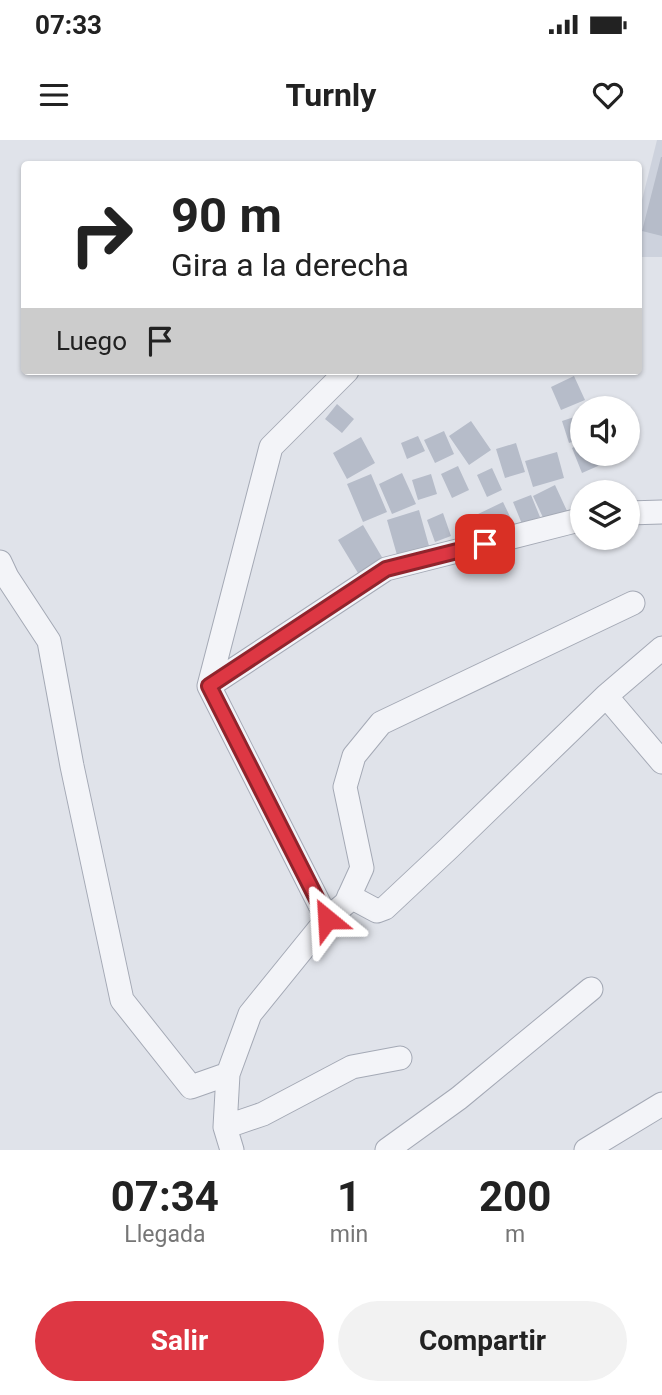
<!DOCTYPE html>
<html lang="es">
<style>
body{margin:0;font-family:Roboto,sans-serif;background:#f2f2f2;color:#222;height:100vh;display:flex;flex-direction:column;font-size:26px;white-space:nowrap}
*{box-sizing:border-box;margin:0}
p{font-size:23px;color:#767676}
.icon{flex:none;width:38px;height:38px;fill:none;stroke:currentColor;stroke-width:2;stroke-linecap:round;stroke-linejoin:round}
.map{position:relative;height:1010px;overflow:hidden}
.panel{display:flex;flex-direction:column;background:#fff;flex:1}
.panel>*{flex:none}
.guide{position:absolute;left:21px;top:21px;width:621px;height:214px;border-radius:7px;box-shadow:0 2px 5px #0004;background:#fff;color:#222;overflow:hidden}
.tools{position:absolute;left:570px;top:256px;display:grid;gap:14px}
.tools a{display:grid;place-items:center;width:70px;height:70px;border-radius:50%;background:#fff;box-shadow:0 2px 5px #0004;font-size:35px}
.pin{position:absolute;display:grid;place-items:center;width:60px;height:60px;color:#fff;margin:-30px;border-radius:14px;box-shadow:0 4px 10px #0006}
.me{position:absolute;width:77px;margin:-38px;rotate:333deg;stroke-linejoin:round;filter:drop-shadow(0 0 5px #0008)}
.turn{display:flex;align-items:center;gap:24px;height:147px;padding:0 35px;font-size:32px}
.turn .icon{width:91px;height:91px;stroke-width:2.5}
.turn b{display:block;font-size:49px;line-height:60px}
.then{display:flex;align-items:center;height:66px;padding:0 35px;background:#0003;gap:14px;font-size:26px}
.eta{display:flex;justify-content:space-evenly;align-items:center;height:119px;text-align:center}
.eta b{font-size:42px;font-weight:700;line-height:49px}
.button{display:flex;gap:14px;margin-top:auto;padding:14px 35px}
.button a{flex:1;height:80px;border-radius:42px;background:#dd3743;color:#fff;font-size:28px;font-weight:700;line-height:80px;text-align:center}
.button a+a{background:#f2f2f2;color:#222}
.status{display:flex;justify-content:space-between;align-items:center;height:49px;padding:0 35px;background:#fff;direction:ltr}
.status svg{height:19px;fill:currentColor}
header{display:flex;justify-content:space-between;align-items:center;height:91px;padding:0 35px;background:#fff;font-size:32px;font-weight:700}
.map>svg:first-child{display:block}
</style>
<div class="status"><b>07:33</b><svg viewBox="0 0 49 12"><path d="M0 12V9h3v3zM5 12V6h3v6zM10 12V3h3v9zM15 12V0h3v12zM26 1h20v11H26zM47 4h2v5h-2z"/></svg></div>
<header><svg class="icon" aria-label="menu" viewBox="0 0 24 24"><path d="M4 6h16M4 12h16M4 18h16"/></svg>Turnly<svg class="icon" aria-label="heart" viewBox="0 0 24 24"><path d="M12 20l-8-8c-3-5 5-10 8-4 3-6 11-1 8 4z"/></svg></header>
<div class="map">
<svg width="662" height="1010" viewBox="0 0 662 1010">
<rect width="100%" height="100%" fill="#e0e3ea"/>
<path fill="#cdd2dd" d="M 657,0 L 662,0 L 662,117 L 639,117 L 639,72 Z"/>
<path fill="#b6bcc9" d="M 661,17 L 662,17 L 662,96 L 642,91 Z
M 574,236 L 585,260 L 561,270 L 551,247 Z
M 337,264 L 354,279 L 342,293 L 325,279 Z
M 583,274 L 583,298 L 569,303 L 562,281 Z
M 471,281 L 491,310 L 469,325 L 449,296 Z
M 444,291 L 454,314 L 435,323 L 424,300 Z
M 418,296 L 425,311 L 407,319 L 401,303 Z
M 361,297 L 375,323 L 347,339 L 333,313 Z
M 516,303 L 525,332 L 505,338 L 496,309 Z
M 583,303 L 583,313 L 604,313 L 607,322 L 582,333 L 572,308 Z
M 557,312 L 564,338 L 533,347 L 525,321 Z
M 458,326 L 469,350 L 452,358 L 441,334 Z
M 492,328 L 502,350 L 487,357 L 477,335 Z
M 402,333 L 416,364 L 392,374 L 379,344 Z
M 371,334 L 387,372 L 363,382 L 347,344 Z
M 431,334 L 437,354 L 418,360 L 412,340 Z
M 555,345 L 568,373 L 546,384 L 533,356 Z
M 531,355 L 540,377 L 522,384 L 513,362 Z
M 503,362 L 516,389 L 489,401 L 476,375 Z
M 419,370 L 431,413 L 399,422 L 387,380 Z
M 443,373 L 451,396 L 435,402 L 427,380 Z
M 363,385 L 386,424 L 361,438 L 338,400 Z"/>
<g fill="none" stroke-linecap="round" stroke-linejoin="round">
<g stroke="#a4a9b5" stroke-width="25">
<path id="minor" d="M 628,373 L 662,372
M 0,422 L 7,437 L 49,501 L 72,626 L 122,860 L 191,947 L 228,934
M 209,546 L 386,429 L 583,379
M 606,556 L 662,622
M 349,756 L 377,771 L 385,768 L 449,708 L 606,556 L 662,508
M 327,779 L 209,546 L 271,307 L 347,231
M 225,987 L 263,974 L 352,927 L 400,918
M 232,1010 L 225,987 L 228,934 L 250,874 L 327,779 L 346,763 L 362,728 L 345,647 L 354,616 L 381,583 L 633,463
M 387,1010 L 459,958 L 591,849
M 586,1010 L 662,964"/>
</g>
<use href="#minor" stroke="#f3f4f8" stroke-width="23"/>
</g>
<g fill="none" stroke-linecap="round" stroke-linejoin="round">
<g stroke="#90242c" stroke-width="18">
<path id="route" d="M 327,779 L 209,546 L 386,429 L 485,404"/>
</g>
<use href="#route" stroke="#dd3743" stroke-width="12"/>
</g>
</svg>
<div class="tools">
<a><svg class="icon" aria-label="sound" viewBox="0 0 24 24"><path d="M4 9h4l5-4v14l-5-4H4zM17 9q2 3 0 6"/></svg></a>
<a><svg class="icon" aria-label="layers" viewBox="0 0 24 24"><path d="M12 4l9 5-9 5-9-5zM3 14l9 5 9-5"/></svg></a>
</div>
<div class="pin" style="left:485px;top:404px;background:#d93025"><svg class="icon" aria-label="arrive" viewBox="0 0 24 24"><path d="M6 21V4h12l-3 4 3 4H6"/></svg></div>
<svg class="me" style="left:327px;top:779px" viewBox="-20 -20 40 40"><path d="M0-17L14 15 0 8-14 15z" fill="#dd3743" stroke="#fff" stroke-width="4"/></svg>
<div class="guide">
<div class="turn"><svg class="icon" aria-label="right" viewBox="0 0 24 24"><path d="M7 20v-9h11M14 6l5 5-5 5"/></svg><div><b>90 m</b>Gira a la derecha</div></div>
<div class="then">Luego<svg class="icon" aria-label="arrive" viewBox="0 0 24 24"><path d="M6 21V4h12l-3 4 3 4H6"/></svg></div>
</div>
</div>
<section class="panel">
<div class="eta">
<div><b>07:34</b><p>Llegada</p></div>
<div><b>1</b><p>min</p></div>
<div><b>200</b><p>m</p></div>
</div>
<div class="button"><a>Salir</a><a>Compartir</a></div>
</section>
